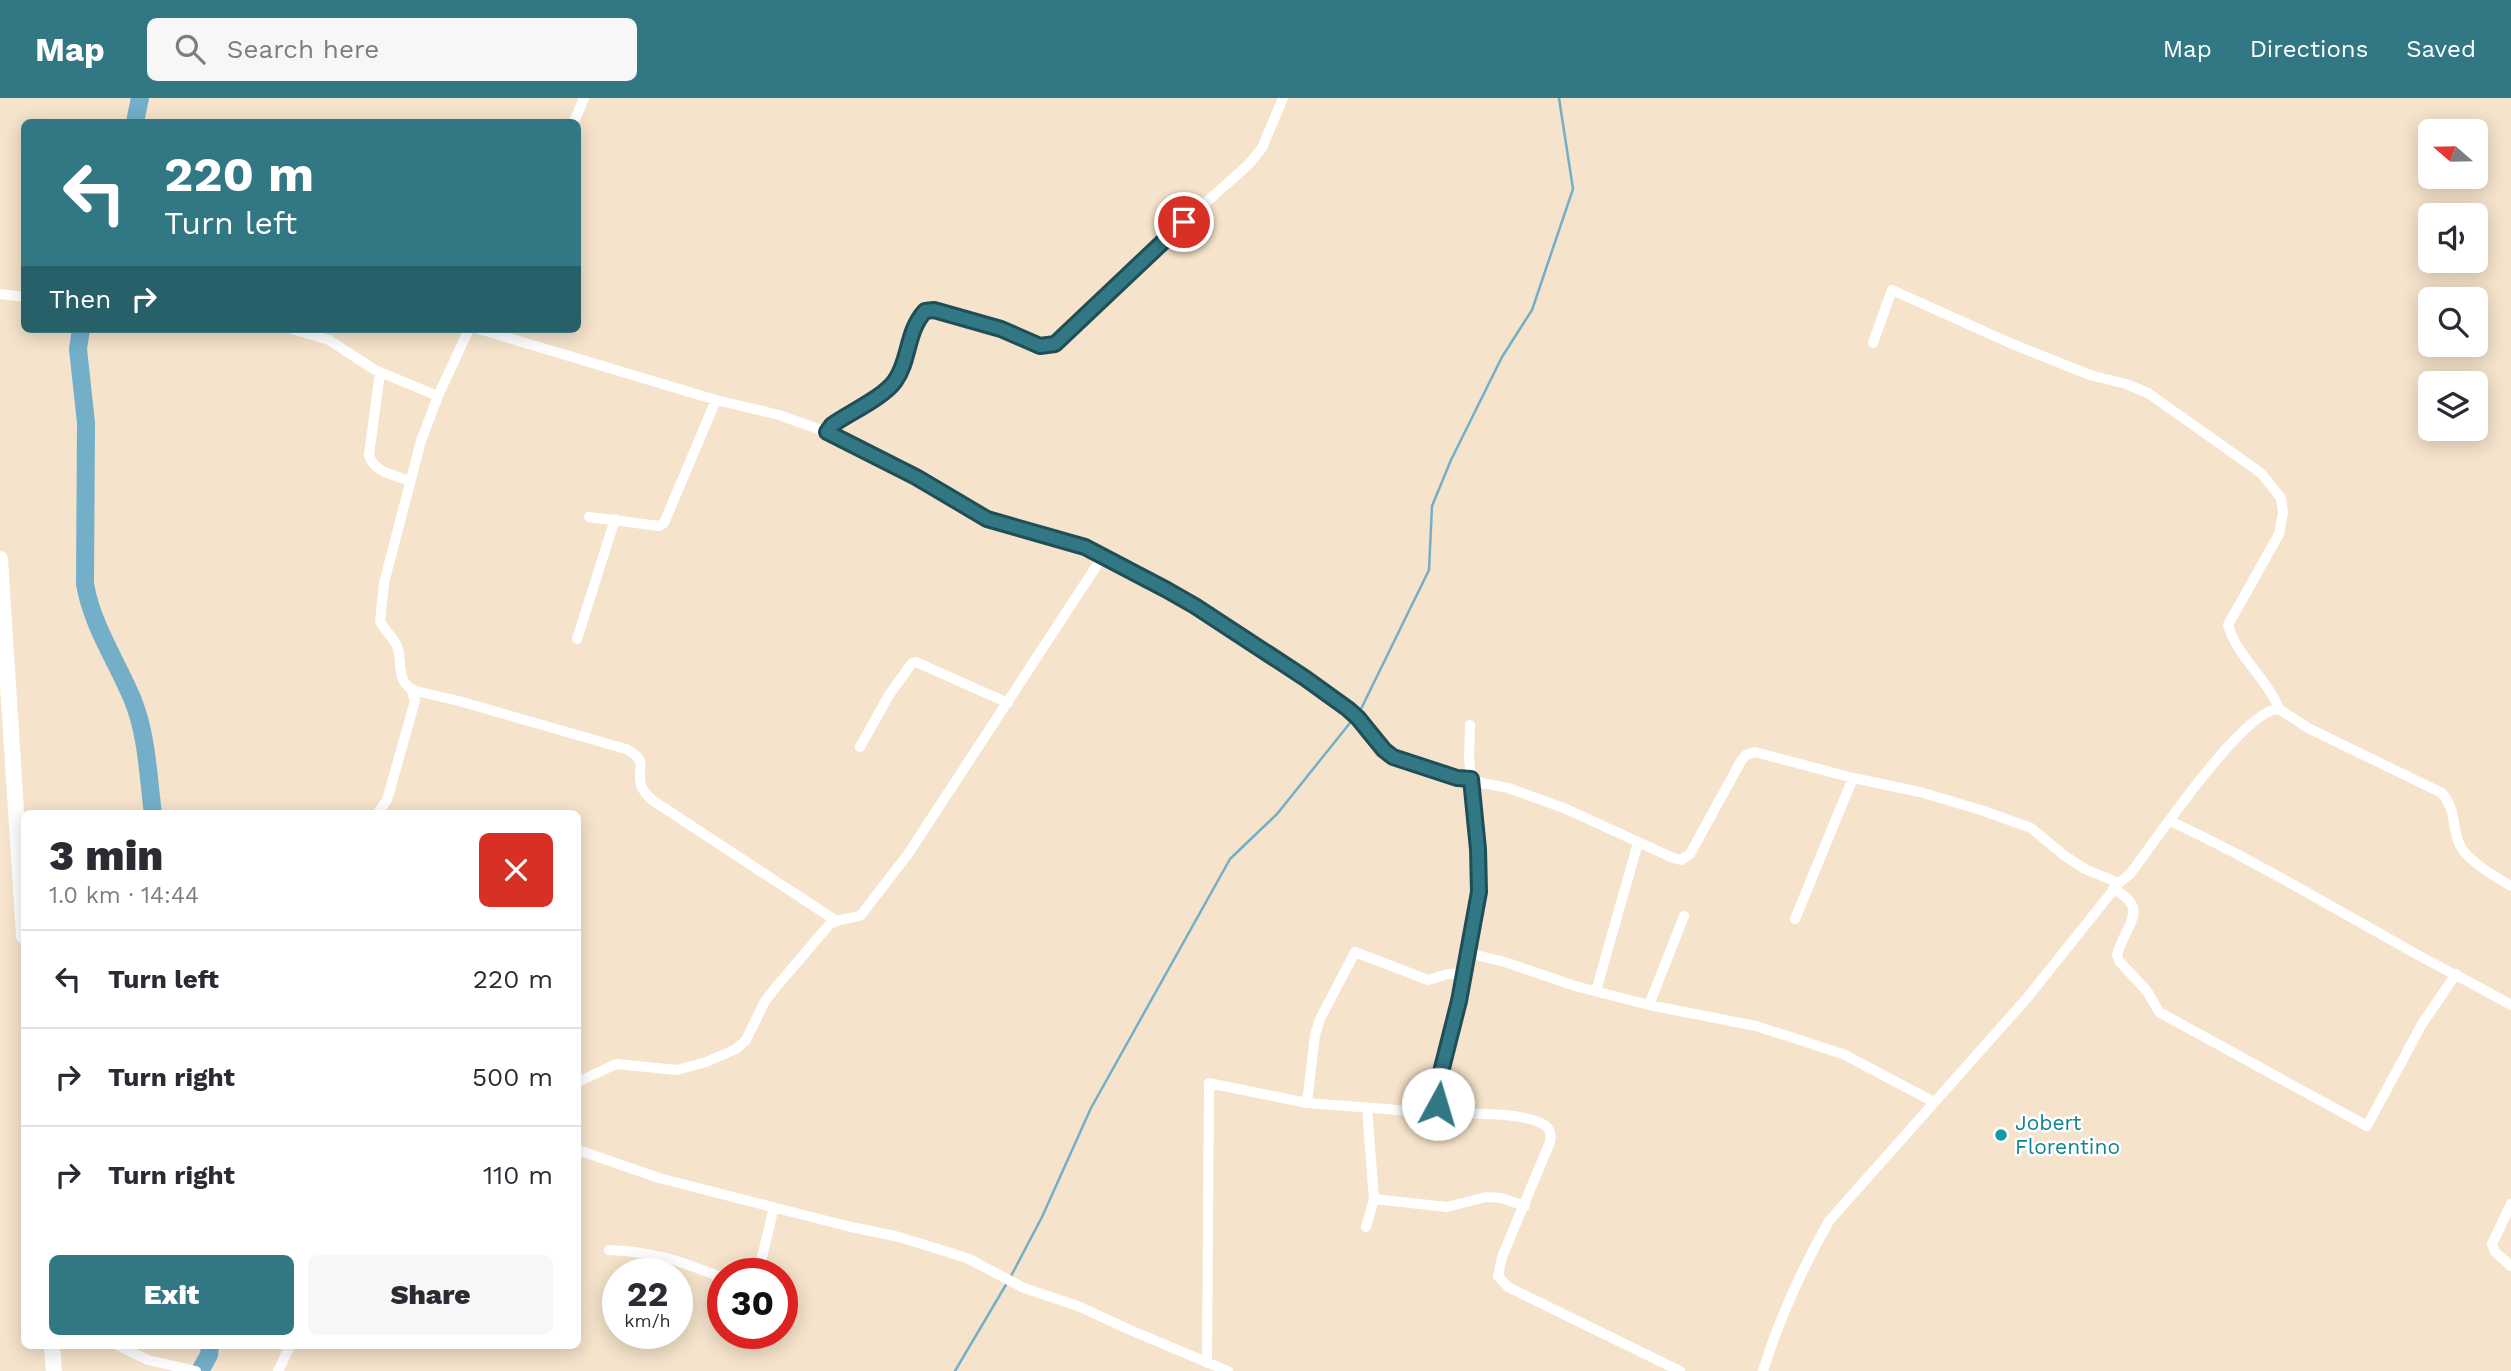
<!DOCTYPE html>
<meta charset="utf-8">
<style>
body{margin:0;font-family:"Work Sans",sans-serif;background:#f7f7f7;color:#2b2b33;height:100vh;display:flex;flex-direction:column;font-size:26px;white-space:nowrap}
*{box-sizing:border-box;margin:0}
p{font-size:23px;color:#7c7c81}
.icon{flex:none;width:38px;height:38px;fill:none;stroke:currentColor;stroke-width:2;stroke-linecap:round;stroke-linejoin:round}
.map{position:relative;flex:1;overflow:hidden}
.details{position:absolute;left:21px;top:712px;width:560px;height:539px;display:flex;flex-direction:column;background:#fff;border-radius:10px;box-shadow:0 4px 18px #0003}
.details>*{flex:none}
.banner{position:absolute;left:21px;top:21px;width:560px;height:214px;border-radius:10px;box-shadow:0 4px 18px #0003;background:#317884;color:#fff;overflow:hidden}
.needle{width:46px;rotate:290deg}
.tools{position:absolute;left:2418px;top:21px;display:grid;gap:14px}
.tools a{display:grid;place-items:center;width:70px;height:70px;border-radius:10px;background:#fff;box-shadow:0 4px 18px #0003;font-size:35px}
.speed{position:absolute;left:602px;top:1160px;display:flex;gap:14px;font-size:35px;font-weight:700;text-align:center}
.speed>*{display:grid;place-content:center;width:91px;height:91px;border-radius:50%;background:#fff;box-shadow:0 4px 18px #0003;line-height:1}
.speed small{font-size:18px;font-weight:400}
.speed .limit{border:10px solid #d22;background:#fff;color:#111}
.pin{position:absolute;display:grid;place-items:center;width:60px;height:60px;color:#fff;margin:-30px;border:4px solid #fff;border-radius:50%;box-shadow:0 2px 7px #0007}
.me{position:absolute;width:77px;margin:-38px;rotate:6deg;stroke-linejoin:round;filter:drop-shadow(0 0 5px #0008)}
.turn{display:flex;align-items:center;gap:24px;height:147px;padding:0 28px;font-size:32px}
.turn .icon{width:91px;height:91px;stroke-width:2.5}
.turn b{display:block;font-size:49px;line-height:60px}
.then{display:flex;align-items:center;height:66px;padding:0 28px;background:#0003;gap:14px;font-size:26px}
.round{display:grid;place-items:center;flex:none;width:74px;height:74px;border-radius:10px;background:#f7f7f7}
.headline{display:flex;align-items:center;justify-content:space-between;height:119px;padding:0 28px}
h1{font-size:42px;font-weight:800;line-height:52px}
.cta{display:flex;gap:14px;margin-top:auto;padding:14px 28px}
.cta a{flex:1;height:80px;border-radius:10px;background:#317884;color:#fff;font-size:28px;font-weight:800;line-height:80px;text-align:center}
.cta a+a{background:#f7f7f7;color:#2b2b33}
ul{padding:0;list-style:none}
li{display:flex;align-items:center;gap:21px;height:98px;padding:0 28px;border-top:2px solid #e1e1e2}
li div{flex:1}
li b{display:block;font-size:26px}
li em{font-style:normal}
header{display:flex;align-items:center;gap:42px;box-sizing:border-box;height:98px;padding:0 35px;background:#317884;color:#fff}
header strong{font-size:33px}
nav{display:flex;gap:38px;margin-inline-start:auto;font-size:24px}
.search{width:490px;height:63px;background:#f7f7f7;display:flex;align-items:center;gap:18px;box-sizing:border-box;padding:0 24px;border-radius:10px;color:#7c7c81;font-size:26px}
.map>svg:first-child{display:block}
</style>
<header>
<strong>Map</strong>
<div class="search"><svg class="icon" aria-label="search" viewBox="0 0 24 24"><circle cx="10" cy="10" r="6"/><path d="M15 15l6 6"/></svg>Search here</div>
<nav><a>Map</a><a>Directions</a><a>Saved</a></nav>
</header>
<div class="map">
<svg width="2511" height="1273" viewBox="0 0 2511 1273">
<rect width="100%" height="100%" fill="#f5e3cb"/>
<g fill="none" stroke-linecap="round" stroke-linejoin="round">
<path stroke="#73afc9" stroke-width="2.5" d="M 1359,615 L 1429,472 L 1432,408 L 1451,362 L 1502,259 L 1532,212 L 1573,91 L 1559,0
M 1010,1180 L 1042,1119 L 1091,1010 L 1230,761 L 1277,716 L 1354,620
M 955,1273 L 1007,1185"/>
<path stroke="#73afc9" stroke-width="18" d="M 135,24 L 140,0
M 81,231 L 78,251 L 86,325 L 85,486 C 92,527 116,562 132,600 C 147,636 148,677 153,716
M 200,1273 L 209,1257 L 210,1248"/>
<path stroke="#fff" stroke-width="10" d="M 574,24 L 584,0
M 0,196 L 24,199
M 292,231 L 329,242 L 375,272 L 438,298
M 469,231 L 438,298 L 421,343 L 384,485 L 380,523 C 384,532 393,539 397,548 C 403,564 395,586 416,593 L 459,603 L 626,651 C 650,664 636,667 641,687 C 642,692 648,698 652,702 L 835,822
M 479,231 L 716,302 L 779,317 L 827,334 L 916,379 L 987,420 L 1085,449 L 1195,508 L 1305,580 L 1348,611 L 1358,620 L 1384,652 L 1393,659 L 1457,680 L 1508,690 L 1564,710 L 1673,760 L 1681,762 L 1690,756 L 1741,663 L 1746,657 L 1755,654 L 1853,680 L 1920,694 L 1984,713 L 2031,730 L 2065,758 L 2085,771 L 2119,785
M 1873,245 L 1892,192 L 2010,245 L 2090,277 L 2126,286 L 2148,295 L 2261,375 L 2281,400 L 2283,415 L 2279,436 L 2228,527 C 2237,559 2267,580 2279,611
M 380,274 L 369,357 C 374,375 395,377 410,383
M 827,334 L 832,327 C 848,316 885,297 895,283 C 909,262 906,235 925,213 L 934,211 L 1001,231 L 1040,248 L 1055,246 L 1064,240 L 1184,124 L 1248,67 L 1262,50 L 1283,0
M 589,419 L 659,428 L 664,425 L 716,302
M 577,541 L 615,421
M 1470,627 L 1469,660 L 1480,777 L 1479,794 L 1468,855 L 1505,864 L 1575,888 L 1649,907 L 1756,928 L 1843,956 L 1934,1004
M 860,649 L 889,597 L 912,565 L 916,564 L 1008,605
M 377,716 L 387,702 L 415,603 L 411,591
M 2170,723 C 2250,760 2325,805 2402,848 C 2438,869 2475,886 2511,907
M 2113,791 C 2152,811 2125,826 2117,857 L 2119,863 L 2147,893 L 2159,914 L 2367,1028 L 2422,926 L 2456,876
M 1795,821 L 1853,680
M 1468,855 L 1440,978 L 1438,1015 C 1461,1016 1531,1013 1547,1029 C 1551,1033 1551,1039 1550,1044 L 1502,1159 L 1498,1178 L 1508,1189 L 1680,1273
M 1596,893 L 1638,745
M 1649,907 L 1684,818
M 578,984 L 616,966 L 677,972 L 706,964 L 736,951 L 746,942 L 765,903 L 776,889 L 829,827 C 839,819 850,822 861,817 L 908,756 L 1103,458
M 1307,1005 L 1315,937 L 1320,921 L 1355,854 L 1428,882 L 1448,876 L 1464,875
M 1367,1010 L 1374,1101
M 578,1052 L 659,1080 L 847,1128 L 899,1139 L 967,1160 L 1024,1190 L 1078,1208 L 1130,1232 L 1228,1273
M 2511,1106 L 2492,1146 L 2495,1154 L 2511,1168
M 1366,1129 L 1374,1101 L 1447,1109 L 1486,1099 L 1501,1100 L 1525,1108
M 609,1152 C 656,1154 680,1163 723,1180
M 758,1176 L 774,1109
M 119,1248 L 148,1262 L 196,1273
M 1207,1265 L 1209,985 L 1307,1005 L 1438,1015
M 278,1273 L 290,1248
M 1763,1273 C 1779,1221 1802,1171 1829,1123 L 2027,900 L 2119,785 L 2130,776 C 2154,745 2243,611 2279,611 L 2308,630 L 2442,695 C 2457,713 2451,728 2460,747 C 2466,762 2497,780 2511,788"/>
<path stroke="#fff" stroke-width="16" d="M 0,461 L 24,838
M 52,1248 L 54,1273"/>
</g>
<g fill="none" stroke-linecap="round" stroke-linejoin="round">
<g stroke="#204e56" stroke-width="18">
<path id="route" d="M 1184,124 L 1055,246 L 1040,248 L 1001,231 L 934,212 L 925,213 C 906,234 910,262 895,283 C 884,299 849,315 832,327 L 827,334 L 916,379 L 987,421 L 1085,449 L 1167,492 L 1195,508 L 1305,580 L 1348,611 L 1358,620 L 1384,652 L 1393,659 L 1457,680 L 1471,681 L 1478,751 L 1479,794 L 1459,903 L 1440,978 L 1438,1006"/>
</g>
<use href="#route" stroke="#317884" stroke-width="12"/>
</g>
<circle fill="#0f9aa8" stroke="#fff" stroke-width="2.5" cx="2001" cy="1037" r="7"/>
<g text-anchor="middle" stroke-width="5" stroke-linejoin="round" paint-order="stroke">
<g font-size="21" fill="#0d838f" stroke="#fff" text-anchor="start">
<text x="2015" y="1032">Jobert<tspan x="2015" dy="24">Florentino</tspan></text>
</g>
</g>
</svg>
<div class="tools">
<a><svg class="needle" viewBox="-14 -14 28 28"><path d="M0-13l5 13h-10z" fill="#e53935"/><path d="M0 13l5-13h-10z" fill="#7c7c81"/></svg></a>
<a><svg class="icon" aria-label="sound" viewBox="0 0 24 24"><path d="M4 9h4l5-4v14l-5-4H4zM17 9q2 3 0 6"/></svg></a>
<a><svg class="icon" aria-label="search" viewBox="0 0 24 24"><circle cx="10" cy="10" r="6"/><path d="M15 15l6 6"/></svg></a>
<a><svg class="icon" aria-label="layers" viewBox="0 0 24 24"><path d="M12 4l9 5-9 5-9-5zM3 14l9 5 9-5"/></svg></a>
</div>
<div class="speed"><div>22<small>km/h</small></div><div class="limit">30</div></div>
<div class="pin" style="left:1184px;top:124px;background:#d93025"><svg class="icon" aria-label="arrive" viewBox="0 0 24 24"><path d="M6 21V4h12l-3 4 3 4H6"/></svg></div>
<svg class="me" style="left:1438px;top:1006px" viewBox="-20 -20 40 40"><circle r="19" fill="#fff"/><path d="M0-13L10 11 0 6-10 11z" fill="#317884"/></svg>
<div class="banner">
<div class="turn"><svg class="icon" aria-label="left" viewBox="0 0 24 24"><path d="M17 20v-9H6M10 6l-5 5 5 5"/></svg><div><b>220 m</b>Turn left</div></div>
<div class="then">Then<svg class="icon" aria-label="right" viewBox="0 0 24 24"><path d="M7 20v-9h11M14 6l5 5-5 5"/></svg></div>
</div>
<section class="details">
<div class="headline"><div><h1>3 min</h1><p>1.0 km · 14:44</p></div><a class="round" style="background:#d93025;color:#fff"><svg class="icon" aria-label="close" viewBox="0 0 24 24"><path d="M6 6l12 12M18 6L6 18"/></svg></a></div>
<ul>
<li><svg class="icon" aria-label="left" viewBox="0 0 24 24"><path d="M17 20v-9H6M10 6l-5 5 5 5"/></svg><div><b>Turn left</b></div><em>220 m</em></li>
<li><svg class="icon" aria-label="right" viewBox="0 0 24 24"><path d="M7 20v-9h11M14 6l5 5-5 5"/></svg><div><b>Turn right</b></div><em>500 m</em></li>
<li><svg class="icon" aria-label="right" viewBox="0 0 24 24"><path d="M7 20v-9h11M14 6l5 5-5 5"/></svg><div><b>Turn right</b></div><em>110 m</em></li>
</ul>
<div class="cta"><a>Exit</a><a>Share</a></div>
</section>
</div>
